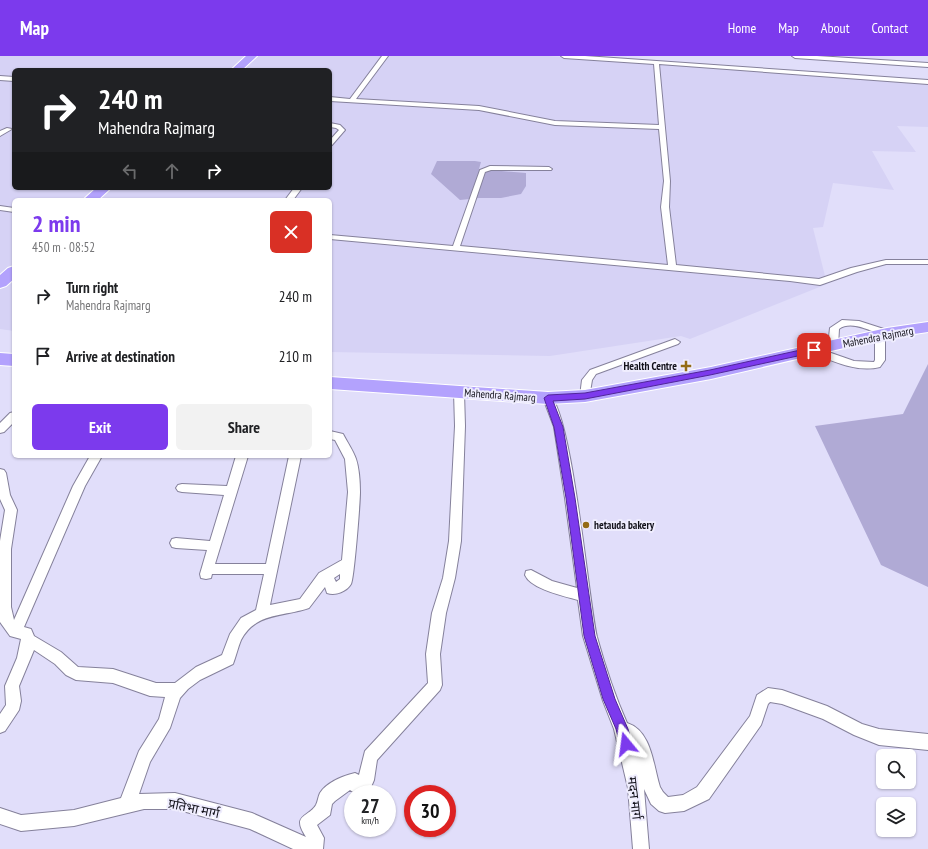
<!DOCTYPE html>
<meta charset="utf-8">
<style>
body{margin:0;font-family:"PT Sans Narrow","Noto Sans Devanagari",sans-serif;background:#f2f2f2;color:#202124;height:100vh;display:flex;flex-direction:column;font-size:15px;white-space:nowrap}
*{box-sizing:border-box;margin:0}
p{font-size:13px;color:#757577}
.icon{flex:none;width:22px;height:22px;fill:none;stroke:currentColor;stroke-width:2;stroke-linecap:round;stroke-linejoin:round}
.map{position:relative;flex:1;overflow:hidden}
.side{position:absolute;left:12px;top:142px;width:320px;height:260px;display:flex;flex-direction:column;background:#fff;border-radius:6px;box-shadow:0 1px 3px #0004}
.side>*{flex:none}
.top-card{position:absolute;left:12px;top:12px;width:320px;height:122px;border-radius:6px;box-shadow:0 1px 3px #0004;background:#202124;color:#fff;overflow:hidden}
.buttons{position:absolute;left:876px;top:693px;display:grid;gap:8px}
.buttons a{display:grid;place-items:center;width:40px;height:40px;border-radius:6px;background:#fff;box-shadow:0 1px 3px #0004;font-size:20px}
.speed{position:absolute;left:344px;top:729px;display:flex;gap:8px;font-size:20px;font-weight:700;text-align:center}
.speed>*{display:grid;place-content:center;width:52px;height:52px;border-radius:50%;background:#fff;box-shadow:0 1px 3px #0004;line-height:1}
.speed small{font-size:10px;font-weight:400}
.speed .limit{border:6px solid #d22;background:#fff;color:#111}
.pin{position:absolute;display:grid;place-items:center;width:34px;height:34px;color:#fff;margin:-17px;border-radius:8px;box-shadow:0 2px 6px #0006}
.me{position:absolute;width:44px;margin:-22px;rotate:344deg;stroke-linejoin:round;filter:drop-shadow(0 0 3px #0008)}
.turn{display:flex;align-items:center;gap:14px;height:84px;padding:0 20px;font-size:18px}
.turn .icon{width:52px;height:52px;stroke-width:2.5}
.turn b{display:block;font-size:28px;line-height:34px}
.lanes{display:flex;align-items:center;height:38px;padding:0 20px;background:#0003;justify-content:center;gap:20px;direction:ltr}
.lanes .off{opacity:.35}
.round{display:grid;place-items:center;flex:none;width:42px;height:42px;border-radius:6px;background:#f2f2f2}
.head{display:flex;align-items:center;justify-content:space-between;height:68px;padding:0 20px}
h1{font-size:24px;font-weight:800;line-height:30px;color:#7c3aed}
.action{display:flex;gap:8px;margin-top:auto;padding:8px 20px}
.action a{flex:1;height:46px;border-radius:6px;background:#7c3aed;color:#fff;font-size:16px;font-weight:800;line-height:46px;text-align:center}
.action a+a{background:#f2f2f2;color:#202124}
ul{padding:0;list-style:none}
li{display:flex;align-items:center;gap:12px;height:60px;padding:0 20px}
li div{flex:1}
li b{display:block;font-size:15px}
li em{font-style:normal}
header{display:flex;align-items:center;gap:24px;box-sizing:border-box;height:56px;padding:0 20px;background:#7c3aed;color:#fff}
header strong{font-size:19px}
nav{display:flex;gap:22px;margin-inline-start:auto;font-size:14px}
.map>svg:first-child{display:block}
</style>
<header>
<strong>Map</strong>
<nav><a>Home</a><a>Map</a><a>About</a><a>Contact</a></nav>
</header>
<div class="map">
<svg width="928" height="793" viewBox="0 0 928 793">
<rect width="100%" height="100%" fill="#e1defa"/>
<path fill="#d6d2f5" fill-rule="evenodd" d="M 0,0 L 548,0 L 928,26 L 928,71 L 897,70 L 916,96 L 872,95 L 894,134 L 833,127 L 823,171 L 813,172 L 827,228 L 690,283 L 681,280 L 550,300 L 330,296 L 330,144 L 14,144 L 14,275 L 0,273 ZM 14,14 L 330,14 L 330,132 L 14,132 Z"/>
<path fill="#b0aad5" d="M 437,105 L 475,105 L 481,106 L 479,113 L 526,117 L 526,130 L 521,138 L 501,142 L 479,142 L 460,144 L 431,118 Z
M 928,308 L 928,531 L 881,509 L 815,370 L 903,358 Z"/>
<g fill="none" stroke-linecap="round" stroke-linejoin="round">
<g stroke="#85819b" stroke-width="2">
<path id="street" d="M 382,0 L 388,0 L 356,43 L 479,50 L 555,65 L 659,69 L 654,8 L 564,2 L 561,0 L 585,0 L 928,24 L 928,28 L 659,8 L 670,125 L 669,151 L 676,209 L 819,223 L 851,212 L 886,204 L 928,204 L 928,208 L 886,208 L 857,216 L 820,229 L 790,225 L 330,183 L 330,179 L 453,190 L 480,114 L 490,110 L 549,111 L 552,113 L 551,114 L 491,114 L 485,116 L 460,190 L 668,209 L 661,151 L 664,125 L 659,73 L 555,69 L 479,54 L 330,45 L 330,41 L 350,43 Z
M 792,0 L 817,0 L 928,7 L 928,11 L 795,2 Z
M 0,20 L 14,21 L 14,25 L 0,24 Z
M 330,67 L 340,69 L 345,74 L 332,89 L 330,90 L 330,84 L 339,74 L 336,72 L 330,71 Z
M 7,72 L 12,73 L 0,80 L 0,75 Z
M 294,132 L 302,132 L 293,144 L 285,144 Z
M 0,150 L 14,152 L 14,156 L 0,154 Z
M 842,264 L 859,265 L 890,275 L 892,277 L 890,279 L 885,279 L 885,304 L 880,311 C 857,317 832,305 811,296 L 809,294 L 811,292 L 814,291 L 854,305 L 874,306 L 875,304 L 875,279 L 877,277 C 866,273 850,265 839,273 L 838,290 L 836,292 L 830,292 L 828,290 L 830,272 Z
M 675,283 L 680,286 L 678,288 L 596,318 L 592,324 L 589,342 L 581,342 L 580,340 L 582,324 L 590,314 Z
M 459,333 L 464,336 L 465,370 L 461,485 L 455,522 L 446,557 L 440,598 L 442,629 L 440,634 L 377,704 L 374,724 L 368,738 L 356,738 L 350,734 L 335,745 L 332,748 L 330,759 L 317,769 L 324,782 L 323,793 L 293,793 L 250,773 L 175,753 L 144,753 L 74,770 L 21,775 L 0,768 L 0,752 L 21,759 L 74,754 L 121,742 L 139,695 L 159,663 L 165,641 L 150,640 L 113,627 L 76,624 L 66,619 L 55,608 L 34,594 L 19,630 L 21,645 L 19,654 L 5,675 L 0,677 L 0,658 L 6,649 L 5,630 L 17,602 L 21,583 L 10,580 L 0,566 L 0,485 L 5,454 L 0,443 L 0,413 L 4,414 L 6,417 L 10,439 L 17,454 L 11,493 L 11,551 L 14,564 L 73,430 L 90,400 L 102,400 L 85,430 L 24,571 L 31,573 L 34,580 L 61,596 L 78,611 L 113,613 L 156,627 L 175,627 L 196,611 L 222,599 L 230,578 L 241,562 L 256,554 L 264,518 L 212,518 L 211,522 L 206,523 L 201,522 L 200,518 L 207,494 L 176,492 L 172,491 L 170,487 L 172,483 L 176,482 L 210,485 L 224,439 L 182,436 L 178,435 L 176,432 L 178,429 L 182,428 L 227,430 L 236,400 L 248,400 L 215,508 L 266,508 L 289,400 L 301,400 L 270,549 L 300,543 L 319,517 L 342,504 L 348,436 L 345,403 L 335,384 L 330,383 L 330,375 L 343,378 C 347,386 353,394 356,403 C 359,412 360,426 360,436 C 360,447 354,523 351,528 C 347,535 336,540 327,537 L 325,531 L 309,552 C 283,561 256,556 241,584 C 238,591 236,600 233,608 L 200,624 L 188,633 L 180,642 L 170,672 L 150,706 L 139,738 L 175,737 L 252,757 L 306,781 C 291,758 308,762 316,749 C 318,745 318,741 320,737 C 327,726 343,720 355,717 L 359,719 L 365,695 L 428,627 L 426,598 L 432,557 L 443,522 L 449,485 L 455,370 L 454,336 ZM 340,518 L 340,523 L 336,526 L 334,522 Z
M 548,339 C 571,345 589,549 597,581 C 605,610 615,640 627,667 C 652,675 653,709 660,731 L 663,736 L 668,741 L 683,739 L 697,731 L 750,660 L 757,639 L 768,632 L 782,634 L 827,650 L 862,668 L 879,673 L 928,678 L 928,694 L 879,689 L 854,679 L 823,663 L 782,648 L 770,646 L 768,648 L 761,669 L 709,743 L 684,755 L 665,757 L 659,755 L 651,748 L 644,733 L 649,793 L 633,793 L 628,732 L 614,673 L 603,645 L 583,580 L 578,544 C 564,540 531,533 525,519 L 526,515 L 531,514 L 552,525 L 577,532 L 565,442 L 554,371 L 543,342 Z
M 14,356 L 14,366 L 4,376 L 0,377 L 0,367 L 10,357 Z"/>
</g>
<g stroke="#fff" stroke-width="2">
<path id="highway" d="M 246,0 L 257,0 L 242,14 L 231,14 Z
M 96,132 L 111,132 L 98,144 L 83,144 Z
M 14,210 L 14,223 L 6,230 L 0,232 L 0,219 L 8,212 Z
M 928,266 L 928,276 L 887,282 L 711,323 L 585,346 L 548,348 L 330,333 L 330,321 L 548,336 L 585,334 L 711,311 L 887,272 Z
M 0,297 L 14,298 L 14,310 L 0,309 Z"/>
</g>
<use href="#street" fill="#fff" fill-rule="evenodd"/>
<use href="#highway" fill="#b3a2fd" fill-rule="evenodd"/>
</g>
<path fill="#7c3aed" stroke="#51269a" d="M 814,291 L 816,292 L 816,296 L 710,319 L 585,343 L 553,345 L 563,371 L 575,442 L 595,580 L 615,643 L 628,673 L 632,688 L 630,692 L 626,694 L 621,692 L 616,673 L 603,643 L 584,580 L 566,442 L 554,371 L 544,342 L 548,339 L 585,337 L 710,314 Z"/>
<g fill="#946c16" stroke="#efedfe" stroke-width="1.5">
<path d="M684 304h4v4h4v4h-4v4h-4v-4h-4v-4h4z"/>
<circle cx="586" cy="469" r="4"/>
</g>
<g text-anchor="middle" stroke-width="4" stroke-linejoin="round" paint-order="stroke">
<g font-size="11" fill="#13121b" stroke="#efedfe">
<text transform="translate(878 281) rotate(-11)" y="4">Mahendra Rajmarg</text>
<text transform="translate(500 339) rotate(4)" y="4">Mahendra Rajmarg</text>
</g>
<g font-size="11" font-weight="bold" fill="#13121b" stroke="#efedfe" text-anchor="end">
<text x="677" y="314">Health Centre</text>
<text x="594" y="473" text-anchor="start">hetauda bakery</text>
</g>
<g font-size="13" fill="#13121b" stroke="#efedfe">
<text transform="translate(635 742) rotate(83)" y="5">मदन मार्ग</text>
<text transform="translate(194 752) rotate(12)" y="5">प्रतिभा मार्ग</text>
</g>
</g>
</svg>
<div class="buttons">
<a><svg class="icon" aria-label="search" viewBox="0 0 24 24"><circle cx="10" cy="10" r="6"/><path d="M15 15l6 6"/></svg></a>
<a><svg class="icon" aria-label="layers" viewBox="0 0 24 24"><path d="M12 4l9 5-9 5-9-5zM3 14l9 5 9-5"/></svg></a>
</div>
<div class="speed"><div>27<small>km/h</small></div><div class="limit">30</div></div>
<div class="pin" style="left:814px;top:294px;background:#d93025"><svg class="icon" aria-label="arrive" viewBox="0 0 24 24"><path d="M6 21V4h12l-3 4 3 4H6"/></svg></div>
<svg class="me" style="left:626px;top:688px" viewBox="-20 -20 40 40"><path d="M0-17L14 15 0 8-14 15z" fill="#7c3aed" stroke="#fff" stroke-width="4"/></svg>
<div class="top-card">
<div class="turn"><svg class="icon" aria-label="right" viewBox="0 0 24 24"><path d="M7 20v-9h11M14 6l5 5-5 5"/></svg><div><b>240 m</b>Mahendra Rajmarg</div></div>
<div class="lanes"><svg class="icon off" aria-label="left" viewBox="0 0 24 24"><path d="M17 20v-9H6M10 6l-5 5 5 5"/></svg><svg class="icon off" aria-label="ahead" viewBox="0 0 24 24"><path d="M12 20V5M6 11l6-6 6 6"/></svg><svg class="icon" aria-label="right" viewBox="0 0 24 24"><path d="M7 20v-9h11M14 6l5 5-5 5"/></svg></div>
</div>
<section class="side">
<div class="head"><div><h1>2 min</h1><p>450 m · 08:52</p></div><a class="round" style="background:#d93025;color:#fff"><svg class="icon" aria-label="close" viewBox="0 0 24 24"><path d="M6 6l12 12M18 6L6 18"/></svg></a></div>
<ul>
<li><svg class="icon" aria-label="right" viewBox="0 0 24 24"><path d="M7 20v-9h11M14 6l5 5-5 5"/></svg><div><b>Turn right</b><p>Mahendra Rajmarg</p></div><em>240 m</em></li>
<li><svg class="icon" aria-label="arrive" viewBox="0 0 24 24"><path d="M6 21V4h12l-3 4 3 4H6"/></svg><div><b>Arrive at destination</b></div><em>210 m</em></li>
</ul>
<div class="action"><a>Exit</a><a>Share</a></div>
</section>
</div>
